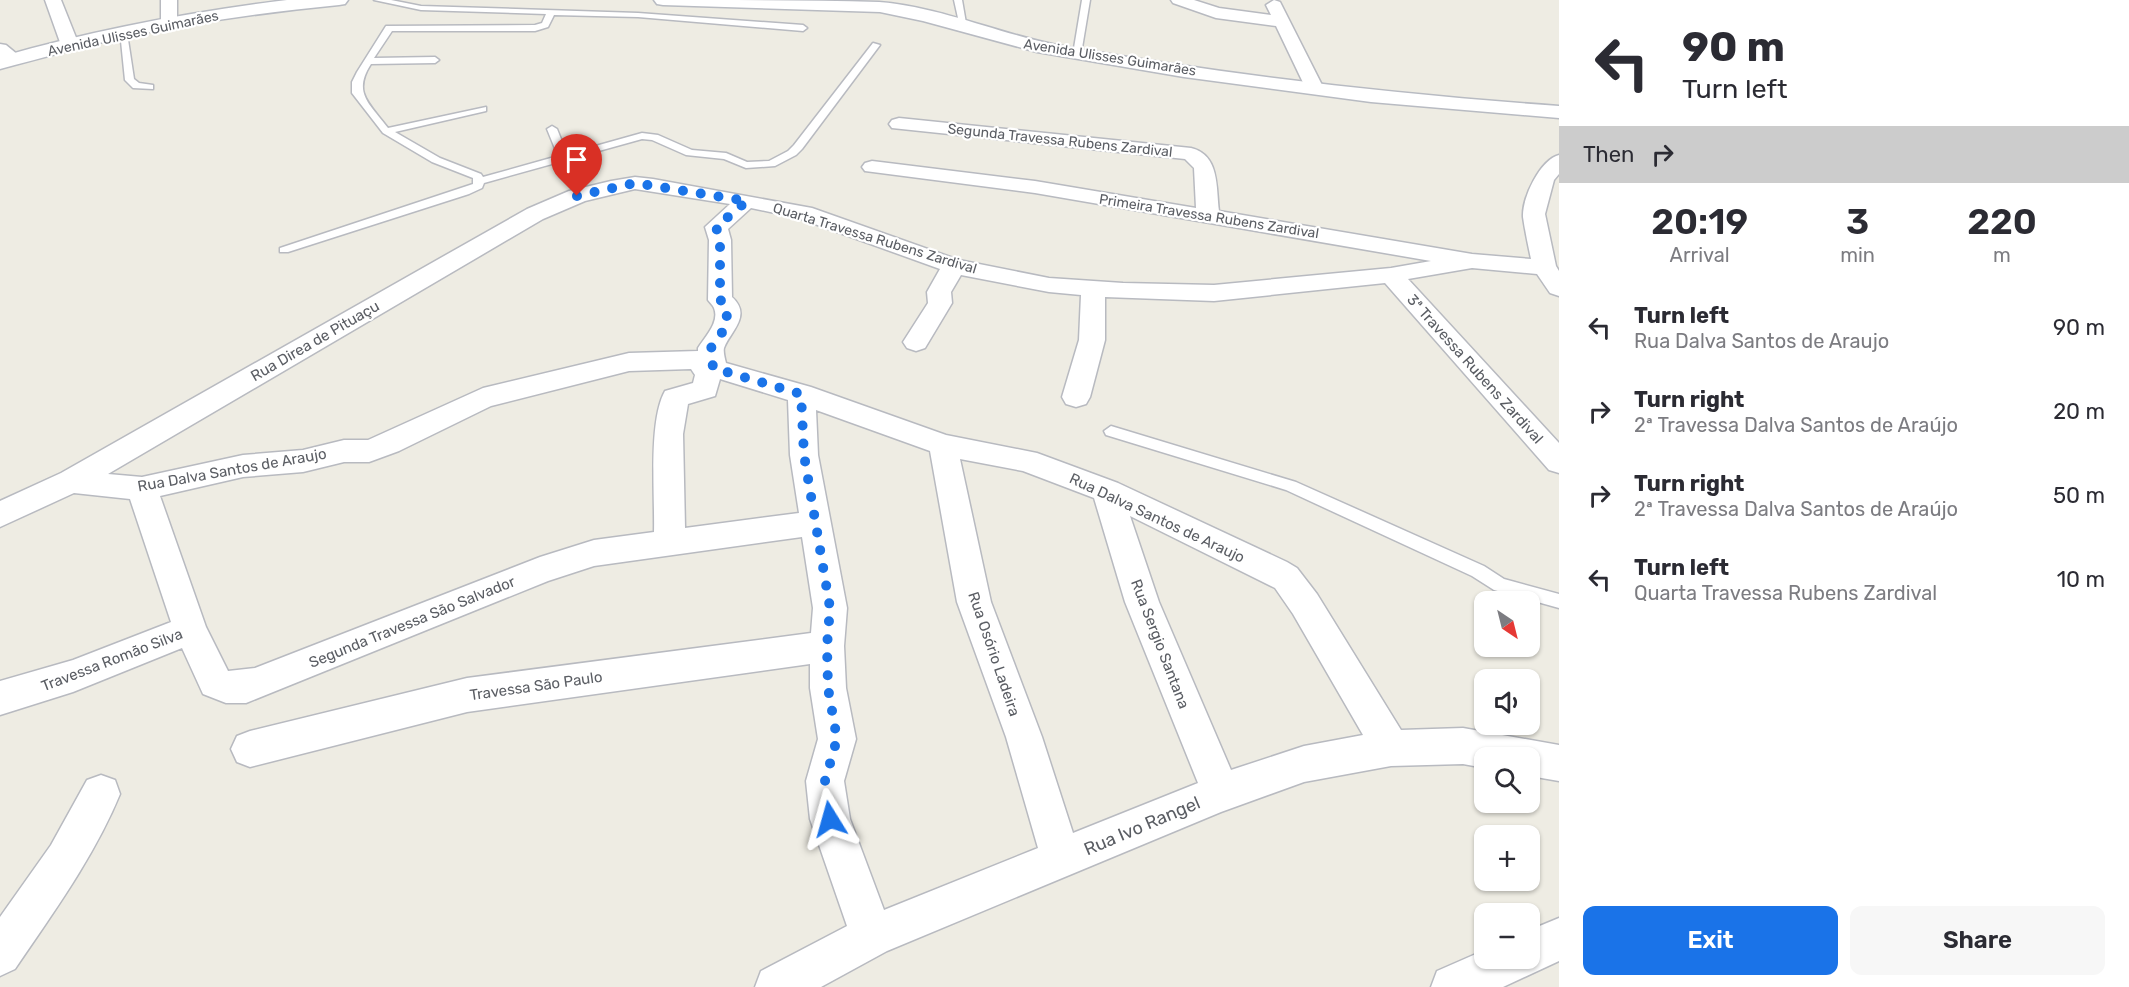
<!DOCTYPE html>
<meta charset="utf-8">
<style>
body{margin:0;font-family:Rubik,sans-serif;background:#f7f7f7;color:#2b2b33;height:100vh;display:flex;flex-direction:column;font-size:22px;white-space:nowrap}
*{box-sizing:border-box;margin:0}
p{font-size:20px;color:#7c7c81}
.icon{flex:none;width:33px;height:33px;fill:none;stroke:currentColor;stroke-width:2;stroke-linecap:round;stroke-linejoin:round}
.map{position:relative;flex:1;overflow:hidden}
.drawer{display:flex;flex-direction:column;background:#fff;width:570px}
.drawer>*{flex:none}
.banner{background:#fff;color:#2b2b33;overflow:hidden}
.needle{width:39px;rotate:145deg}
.controls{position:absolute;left:1474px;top:591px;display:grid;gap:12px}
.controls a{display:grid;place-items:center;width:66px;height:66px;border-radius:12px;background:#fff;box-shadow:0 2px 4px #0004;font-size:30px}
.pin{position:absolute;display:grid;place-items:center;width:51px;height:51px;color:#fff;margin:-62px -26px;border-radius:50% 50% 50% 0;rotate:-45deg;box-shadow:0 0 6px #0007}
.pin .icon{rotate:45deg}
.me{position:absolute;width:66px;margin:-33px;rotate:352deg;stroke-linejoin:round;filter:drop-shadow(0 0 4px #0008)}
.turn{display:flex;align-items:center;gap:21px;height:126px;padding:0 24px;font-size:27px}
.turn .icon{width:78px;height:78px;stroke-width:2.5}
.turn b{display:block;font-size:42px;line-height:51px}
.then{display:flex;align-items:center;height:57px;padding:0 24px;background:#0003;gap:12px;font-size:22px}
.eta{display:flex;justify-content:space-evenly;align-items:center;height:102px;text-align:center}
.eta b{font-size:36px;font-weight:600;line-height:42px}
.primary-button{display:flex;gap:12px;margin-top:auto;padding:12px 24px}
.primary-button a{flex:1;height:69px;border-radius:12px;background:#1a73e8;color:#fff;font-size:24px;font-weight:600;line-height:69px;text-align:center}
.primary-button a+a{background:#f7f7f7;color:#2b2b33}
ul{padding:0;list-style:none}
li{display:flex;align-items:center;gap:18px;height:84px;padding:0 24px}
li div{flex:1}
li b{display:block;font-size:22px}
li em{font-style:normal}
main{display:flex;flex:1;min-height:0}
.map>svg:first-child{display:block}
</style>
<main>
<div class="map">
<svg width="1559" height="987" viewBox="0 0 1559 987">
<rect width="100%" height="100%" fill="#eeece3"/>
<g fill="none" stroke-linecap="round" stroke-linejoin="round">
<g stroke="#b8bac0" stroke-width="3">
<path id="service" d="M 374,0 L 391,0 L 421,6 L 638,13 L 803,25 L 807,28 L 803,31 L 638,17 L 554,15 L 548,27 L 535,31 L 392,31 L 374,58 L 435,57 L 439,60 L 435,63 L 371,64 C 352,93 370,104 388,128 L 486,107 L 486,111 L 395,132 L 440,158 L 481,174 L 483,177 L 558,156 L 547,129 L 552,126 L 557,129 L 567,154 L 642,133 L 658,135 L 692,150 L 726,153 L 747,162 L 769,161 L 788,151 L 794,145 L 873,43 L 880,45 L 802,149 L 796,155 L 775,166 L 746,168 L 724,159 L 686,155 L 652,140 L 642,139 L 484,183 L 482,188 L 469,194 L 288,252 L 280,252 L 280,248 L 473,184 L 473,178 L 432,162 L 383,133 L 352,93 L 352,82 L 357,72 L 386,26 L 535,25 L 542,23 L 546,14 L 421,10 Z
M 954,0 L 962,0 L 967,29 L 960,27 Z
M 1082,0 L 1090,0 L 1081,54 L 1077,57 L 1073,54 Z
M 120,31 L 127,33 L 134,79 L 139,83 L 153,85 L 153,89 L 133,88 L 125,80 Z
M 1111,426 L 1296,482 L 1484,566 L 1504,579 L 1559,594 L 1559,608 L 1494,590 L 1472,576 L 1286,490 L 1106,435 L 1104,431 Z"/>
</g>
<g stroke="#b8bac0" stroke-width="3">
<path id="minor" d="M 45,0 L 61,0 L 79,45 L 76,49 L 64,49 L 61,45 Z
M 161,0 L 177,0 L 177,23 L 175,27 L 169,28 L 161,23 Z
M 1171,0 L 1194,0 L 1219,8 L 1271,15 L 1266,5 L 1274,0 L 1280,2 L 1324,89 L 1322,93 L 1308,93 L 1276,26 L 1216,18 L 1173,3 Z
M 0,44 L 6,45 L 23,59 L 20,63 L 8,63 L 0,57 Z
M 899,118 L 1191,148 C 1220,155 1216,188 1219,211 L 1472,254 L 1531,259 C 1528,245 1525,231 1523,217 C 1522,198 1540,160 1559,155 L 1559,174 L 1554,180 L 1545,214 L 1556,266 L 1559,271 L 1559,296 L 1550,293 L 1537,274 L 1472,268 L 1408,279 L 1559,443 L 1559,473 L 1549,470 L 1385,283 L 1214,301 L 1105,297 L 1105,340 L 1090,397 L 1086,404 L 1076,407 L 1066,404 L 1062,397 L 1079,340 L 1081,295 L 1049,292 L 961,275 L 951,292 L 952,303 L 925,348 L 916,351 L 907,348 L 903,342 L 928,303 L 927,292 L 940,269 L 798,218 L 751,208 L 728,229 L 731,240 L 732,297 C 753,316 729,333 724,348 C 723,352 725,359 726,363 L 811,387 L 946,435 L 1037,453 L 1118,483 L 1287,562 L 1297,568 L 1317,594 L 1401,730 L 1463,728 L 1559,745 L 1559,781 L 1530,776 L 1530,758 L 1485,758 L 1485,768 L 1463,764 L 1391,766 L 1304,782 L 1221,812 L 887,951 L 821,987 L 755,987 L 761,971 L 847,926 L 810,819 L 806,781 L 818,739 L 810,688 L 810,664 L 467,712 L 250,767 L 237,762 L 231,749 L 237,736 L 250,731 L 467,678 L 811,633 L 813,608 L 802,537 L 594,566 L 548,581 L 246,703 L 226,703 L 203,694 L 182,648 L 73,692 L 0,715 L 0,681 L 73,660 L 171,622 L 130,499 L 74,493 L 0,527 L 0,501 L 61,473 L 527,209 L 569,191 L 611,181 L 635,177 L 653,179 L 812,208 L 959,260 L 1049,278 L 1123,283 L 1214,285 L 1391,268 L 1431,261 L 1035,193 L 865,171 L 862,167 L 865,163 L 872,161 L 1035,181 L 1196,208 L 1194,168 L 1185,159 L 892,128 L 889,124 L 892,120 ZM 635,189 L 730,204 L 705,227 L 709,240 L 708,300 C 710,303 713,305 714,308 C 720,322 705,337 698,348 L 698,351 L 629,353 L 483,388 L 368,440 L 344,440 L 303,450 L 243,455 L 142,477 L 108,474 L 543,219 L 585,201 ZM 691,369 L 695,375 L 693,383 L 665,391 C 648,421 655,496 654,532 L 594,540 L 540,557 L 255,668 L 228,671 L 206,627 L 160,496 L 243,477 L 303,472 L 344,462 L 369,462 L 399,451 L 491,406 L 629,371 ZM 720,379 L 788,400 L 790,455 L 799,513 L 685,528 L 683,434 L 688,404 L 715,396 ZM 816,410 L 930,451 L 957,602 L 1006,737 L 1038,848 L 884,910 L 850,819 L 844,781 L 856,739 L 846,688 L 844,646 L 847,608 L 818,455 ZM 960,459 L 1023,471 L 1094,498 L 1125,602 L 1198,783 L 1073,833 L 1042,737 L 991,602 ZM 1130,516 L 1275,588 L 1293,614 L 1363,735 L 1304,746 L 1231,770 L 1159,602 Z
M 101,775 L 115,780 L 120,794 C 94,857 53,913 15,969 L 0,976 L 0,917 L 51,845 L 87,780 Z
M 1559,918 L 1559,961 L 1503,987 L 1431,987 L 1437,971 L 1485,950 L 1485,958 L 1530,958 L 1530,930 Z"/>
</g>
<g stroke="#b8bbc2" stroke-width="3">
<path id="secondary" d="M 287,0 L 348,0 L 345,4 L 339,5 C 267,12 196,22 125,37 C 83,46 42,58 0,69 L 0,57 C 94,30 190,12 287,0 Z
M 654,0 C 727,0 807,0 879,2 C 942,7 1001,35 1062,46 C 1227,75 1392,94 1559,106 L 1559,118 L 1371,102 L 1184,77 L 1037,52 L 923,21 L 880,12 L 663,5 L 657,4 Z"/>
</g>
<use href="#service" fill="#fff" fill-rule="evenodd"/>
<use href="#minor" fill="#fff" fill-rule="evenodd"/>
<use href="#secondary" fill="#fff" fill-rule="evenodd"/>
</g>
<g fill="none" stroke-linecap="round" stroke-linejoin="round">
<path stroke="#1a73e8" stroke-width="10" stroke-dasharray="0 18" d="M 577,196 L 635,183 L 747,201 L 716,227 L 720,240 L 720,300 L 726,304 C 729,329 723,330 711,348 L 713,368 L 801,394 L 804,455 L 830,608 L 827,646 L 828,688 L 837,739 L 825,781 L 830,819"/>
</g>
<g text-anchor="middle" stroke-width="4.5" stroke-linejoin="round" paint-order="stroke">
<g font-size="14" fill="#5b5e64" stroke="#fff">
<text transform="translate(133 33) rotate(-12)" y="5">Avenida Ulisses Guimarães</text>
<text transform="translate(1110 57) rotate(9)" y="5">Avenida Ulisses Guimarães</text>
<text transform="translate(1060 140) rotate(6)" y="5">Segunda Travessa Rubens Zardival</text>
<text transform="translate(1209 216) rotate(9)" y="5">Primeira Travessa Rubens Zardival</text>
<text transform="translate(875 238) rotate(17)" y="5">Quarta Travessa Rubens Zardival</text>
</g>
<g font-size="15" fill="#5b5e64" stroke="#fff">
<text transform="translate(315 341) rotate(-30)" y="5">Rua Direa de Pituaçu</text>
<text transform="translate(1475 369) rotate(48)" y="5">3ª Travessa Rubens Zardival</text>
<text transform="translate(232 470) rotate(-10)" y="5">Rua Dalva Santos de Araujo</text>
<text transform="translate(1157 518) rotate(25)" y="5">Rua Dalva Santos de Araujo</text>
<text transform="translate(412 622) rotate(-22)" y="5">Segunda Travessa São Salvador</text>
<text transform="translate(1160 644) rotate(69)" y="5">Rua Sergio Santana</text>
<text transform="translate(994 654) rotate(71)" y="5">Rua Osório Ladeira</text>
<text transform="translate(112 660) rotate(-21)" y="5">Travessa Romão Silva</text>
<text transform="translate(536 686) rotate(-8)" y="5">Travessa São Paulo</text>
</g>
<g font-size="18" fill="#5b5e64" stroke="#fff">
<text transform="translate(1142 826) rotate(-23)" y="6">Rua Ivo Rangel</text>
</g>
</g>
</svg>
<div class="controls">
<a><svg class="needle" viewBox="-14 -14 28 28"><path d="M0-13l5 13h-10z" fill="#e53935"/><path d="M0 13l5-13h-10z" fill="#7c7c81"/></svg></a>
<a><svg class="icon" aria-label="sound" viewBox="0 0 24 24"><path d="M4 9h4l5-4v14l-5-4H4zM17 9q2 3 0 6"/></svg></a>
<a><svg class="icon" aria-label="search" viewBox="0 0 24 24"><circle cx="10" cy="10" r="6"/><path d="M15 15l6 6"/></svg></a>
<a>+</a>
<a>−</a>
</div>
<div class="pin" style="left:577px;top:196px;background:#d93025"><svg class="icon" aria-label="arrive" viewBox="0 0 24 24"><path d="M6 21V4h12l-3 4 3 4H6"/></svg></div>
<svg class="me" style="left:830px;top:819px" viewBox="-20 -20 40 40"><path d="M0-17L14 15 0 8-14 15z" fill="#1a73e8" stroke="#fff" stroke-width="4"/></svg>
</div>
<section class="drawer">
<div class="banner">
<div class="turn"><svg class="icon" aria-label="left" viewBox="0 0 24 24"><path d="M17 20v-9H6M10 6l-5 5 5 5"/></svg><div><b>90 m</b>Turn left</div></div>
<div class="then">Then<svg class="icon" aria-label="right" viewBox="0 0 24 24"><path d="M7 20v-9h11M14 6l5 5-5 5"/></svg></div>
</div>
<div class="eta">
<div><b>20:19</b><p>Arrival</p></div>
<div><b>3</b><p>min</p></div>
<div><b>220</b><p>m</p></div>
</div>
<ul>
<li><svg class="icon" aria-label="left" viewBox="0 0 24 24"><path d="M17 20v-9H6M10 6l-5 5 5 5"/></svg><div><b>Turn left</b><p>Rua Dalva Santos de Araujo</p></div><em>90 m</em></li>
<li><svg class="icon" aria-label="right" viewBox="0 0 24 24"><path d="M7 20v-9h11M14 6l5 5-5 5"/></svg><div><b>Turn right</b><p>2ª Travessa Dalva Santos de Araújo</p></div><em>20 m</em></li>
<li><svg class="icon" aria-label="right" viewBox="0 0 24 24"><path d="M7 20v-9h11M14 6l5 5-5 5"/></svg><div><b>Turn right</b><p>2ª Travessa Dalva Santos de Araújo</p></div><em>50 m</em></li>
<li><svg class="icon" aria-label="left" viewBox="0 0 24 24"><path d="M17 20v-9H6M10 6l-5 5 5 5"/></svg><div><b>Turn left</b><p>Quarta Travessa Rubens Zardival</p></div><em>10 m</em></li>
</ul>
<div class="primary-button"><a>Exit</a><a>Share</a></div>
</section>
</main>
